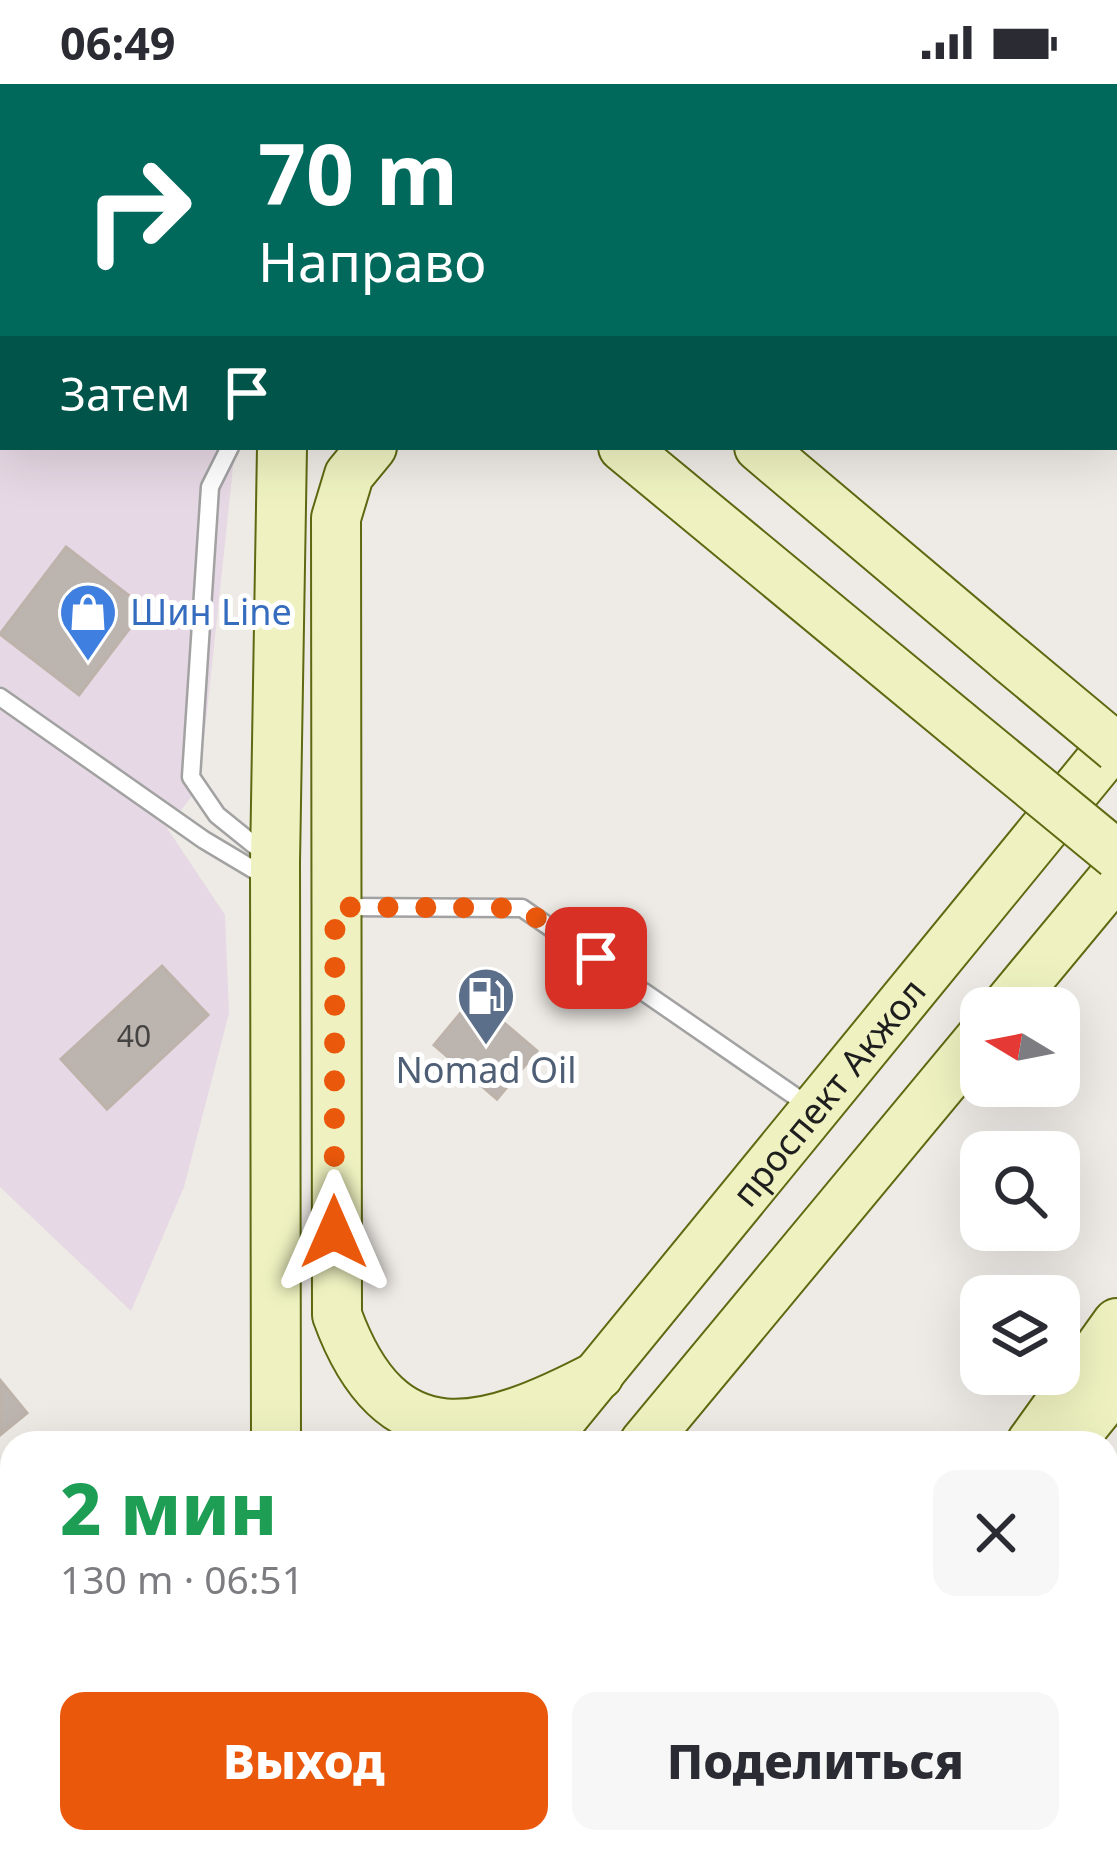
<!DOCTYPE html>
<html lang="ru">
<meta charset="utf-8">
<style>
body{margin:0;font-family:"Noto Sans",sans-serif;background:#f7f7f7;color:#2b2b33;height:100vh;display:flex;flex-direction:column;font-size:45px;white-space:nowrap}
*{box-sizing:border-box;margin:0}
p{font-size:39px;color:#7c7c81}
.icon{flex:none;width:66px;height:66px;fill:none;stroke:currentColor;stroke-width:2;stroke-linecap:round;stroke-linejoin:round}
.map{position:relative;flex:1;overflow:hidden}
.side{position:absolute;left:0px;top:1347px;width:1119px;height:423px;display:flex;flex-direction:column;background:#fff;border-radius:36px 36px 0 0;box-shadow:0 12px 48px #0002}
.side>*{flex:none}
.hud{position:absolute;left:0px;top:0px;width:1119px;height:366px;box-shadow:0 12px 48px #0002;background:#00695c;color:#fff;overflow:hidden}
.needle{width:78px;rotate:280deg}
.fabs{position:absolute;left:960px;top:903px;display:grid;gap:24px}
.fabs a{display:grid;place-items:center;width:120px;height:120px;border-radius:24px;background:#fff;box-shadow:0 12px 48px #0002;font-size:60px}
.pin{position:absolute;display:grid;place-items:center;width:102px;height:102px;color:#fff;margin:-51px;border-radius:24px;box-shadow:0 6px 18px #0006}
.me{position:absolute;width:132px;margin:-66px;rotate:0deg;stroke-linejoin:round;filter:drop-shadow(0 0 9px #0008)}
.turn{display:flex;align-items:center;gap:42px;height:252px;padding:0 60px;font-size:54px}
.turn .icon{width:156px;height:156px;stroke-width:2.5}
.turn b{display:block;font-size:84px;line-height:102px}
.then{display:flex;align-items:center;height:114px;padding:0 60px;background:#0003;gap:24px;font-size:45px}
.round{display:grid;place-items:center;flex:none;width:126px;height:126px;border-radius:24px;background:#f7f7f7}
.headline{display:flex;align-items:center;justify-content:space-between;height:204px;padding:0 60px}
h1{font-size:72px;font-weight:800;line-height:90px;color:#1e9e55}
.button{display:flex;gap:24px;margin-top:auto;padding:24px 60px}
.button a{flex:1;height:138px;border-radius:24px;background:#ea580c;color:#fff;font-size:48px;font-weight:800;line-height:138px;text-align:center}
.button a+a{background:#f7f7f7;color:#2b2b33}
.status{display:flex;justify-content:space-between;align-items:center;height:84px;padding:0 60px;background:#fff;direction:ltr}
.status svg{height:33px;fill:currentColor}
.map>svg:first-child{display:block}
</style>
<div class="status"><b>06:49</b><svg viewBox="0 0 49 12"><path d="M0 12V9h3v3zM5 12V6h3v6zM10 12V3h3v9zM15 12V0h3v12zM26 1h20v11H26zM47 4h2v5h-2z"/></svg></div>
<div class="map">
<svg width="1117" height="1769" viewBox="0 0 1117 1769">
<rect width="100%" height="100%" fill="#eeebe6"/>
<path fill="#e6d8e4" d="M 0,58 L 3,363 L 232,363 L 234,374 L 199,703 L 167,744 L 225,831 L 229,929 L 184,1103 L 131,1227 L 0,1103 Z"/>
<path fill="#bbb4af" stroke="#beb3aa" stroke-width="3" d="M 66,463 L 145,524 L 79,611 L 0,550 Z
M 162,882 L 208,931 L 107,1025 L 61,975 Z
M 474,913 L 537,967 L 497,1015 L 434,961 Z
M 0,1296 L 27,1329 L 0,1351 Z
M 0,1589 L 12,1601 L 12,1629 L 0,1640 Z
M 12,1629 L 12,1692 L 9,1696 L 0,1686 L 0,1640 Z
M 0,1714 L 12,1729 L 12,1758 L 36,1758 L 45,1769 L 0,1769 Z"/>
<g fill="none" stroke-linecap="round" stroke-linejoin="round">
<g stroke="#a2a2a2" stroke-width="21">
<path id="service" d="M 230,363 L 210,403 L 191,693 L 217,731 L 269,773
M 0,613 L 204,756 L 271,796
M 342,823 L 522,824 L 812,1024
M 1107,1495 L 1117,1479
M 926,1769 L 936,1758"/>
</g>
<g stroke="#a2a2a2" stroke-width="38">
<path id="minor" d="M 0,1449 L 12,1463"/>
</g>
<g stroke="#5e6911" stroke-width="52">
<g id="secondary">
<path d="M 156,0 L 158,3"/>
<path d="M 200,0 L 204,3"/>
<path d="M 312,0 L 315,3"/>
<path d="M 951,3 L 966,0"/>
<path d="M 372,363 L 349,391 L 336,434 L 337,1231 C 391,1380 484,1351 599,1291"/>
<path d="M 623,363 L 958,640"/>
<path d="M 759,363 L 1009,574"/>
<path d="M 1005,924 L 1117,789"/>
<path d="M 276,1359 L 275,778 L 282,363"/>
<path id="s1" d="M 542,1359 L 1117,656"/>
<path d="M 644,1359 L 981,953"/>
<path d="M 1031,1359 L 1117,1239"/>
<path d="M 1070,1359 L 1117,1301"/>
<path d="M 601,1758 L 622,1769"/>
<path d="M 200,1769 L 209,1758"/>
<path d="M 298,1769 L 307,1758"/>
<path d="M 747,1769 L 771,1758"/>
<path d="M 819,1769 L 832,1758"/>
</g>
</g>
<use href="#service" stroke="#fff" stroke-width="16"/>
<use href="#minor" stroke="#fff" stroke-width="33"/>
<use href="#secondary" stroke="#eff2c0" stroke-width="48"/>
<g stroke="#5e6911" stroke-width="52" stroke-linecap="butt">
<path id="secondary-bridge" d="M 1009,574 L 1117,664
M 958,640 L 1117,771"/>
</g>
<use href="#secondary-bridge" stroke="#eff2c0" stroke-width="48"/>
</g>
<g fill="none" stroke-linecap="round" stroke-linejoin="round">
<path stroke="#ea580c" stroke-width="21" stroke-dasharray="0 37.8" d="M 334,1148 L 335,823 L 522,824 L 596,874"/>
</g>
<defs>
<g id="shop-pin" transform="scale(3)"><path d="M0 17L-7.5 6A9.5 9.5 0 1 1 7.5 6Z" fill="#3f7fe0" stroke="#fff"/><path d="M-5-2.5h2.3a2.7 3.5 0 0 1 5.4 0H5L5.5 6h-11ZM-1.5-2.5h3a1.5 2.3 0 0 0-3 0Z" fill="#fff"/></g>
<g id="fuel-pin" transform="scale(3)"><path d="M0 17L-7.5 6A9.5 9.5 0 1 1 7.5 6Z" fill="#5c6f8a" stroke="#fff"/><path d="M-5.5-6h7V0h2V4h1.3V-2.5L3-4.5l.8-.8L6-3V5H2.5V1h-1V6h-7ZM-4.2-4.7v3.2H.2V-4.7Z" fill="#fff"/></g>
</defs>
<g fill-rule="evenodd">
<use href="#shop-pin" x="88" y="528"/>
<use href="#fuel-pin" x="486" y="912"/>
</g>
<g text-anchor="middle" stroke-width="10" stroke-linejoin="round" paint-order="stroke">
<g font-size="30" fill="#454442">
<text x="134" y="963">40</text>
</g>
<g font-size="36" fill="#366cbe" stroke="#fff" text-anchor="start">
<text x="130" y="541">Шин Line</text>
</g>
<g font-size="36" fill="#4e5e75" stroke="#fff">
<text x="486" y="999">Nomad Oil</text>
</g>
<g font-size="36" fill="#1e1e1e" stroke="#fff">
<text dy="13" stroke="none"><textPath href="#s1" startOffset="453">проспект Акжол</textPath></text>
</g>
</g>
</svg>
<div class="fabs">
<a><svg class="needle" viewBox="-14 -14 28 28"><path d="M0-13l5 13h-10z" fill="#e53935"/><path d="M0 13l5-13h-10z" fill="#7c7c81"/></svg></a>
<a><svg class="icon" aria-label="search" viewBox="0 0 24 24"><circle cx="10" cy="10" r="6"/><path d="M15 15l6 6"/></svg></a>
<a><svg class="icon" aria-label="layers" viewBox="0 0 24 24"><path d="M12 4l9 5-9 5-9-5zM3 14l9 5 9-5"/></svg></a>
</div>
<div class="pin" style="left:596px;top:874px;background:#d93025"><svg class="icon" aria-label="arrive" viewBox="0 0 24 24"><path d="M6 21V4h12l-3 4 3 4H6"/></svg></div>
<svg class="me" style="left:334px;top:1148px" viewBox="-20 -20 40 40"><path d="M0-17L14 15 0 8-14 15z" fill="#ea580c" stroke="#fff" stroke-width="4"/></svg>
<div class="hud">
<div class="turn"><svg class="icon" aria-label="right" viewBox="0 0 24 24"><path d="M7 20v-9h11M14 6l5 5-5 5"/></svg><div><b>70 m</b>Направо</div></div>
<div class="then">Затем<svg class="icon" aria-label="arrive" viewBox="0 0 24 24"><path d="M6 21V4h12l-3 4 3 4H6"/></svg></div>
</div>
<section class="side">
<div class="headline"><div><h1>2 мин</h1><p>130 m · 06:51</p></div><a class="round"><svg class="icon" aria-label="close" viewBox="0 0 24 24"><path d="M6 6l12 12M18 6L6 18"/></svg></a></div>
<div class="button"><a>Выход</a><a>Поделиться</a></div>
</section>
</div>
